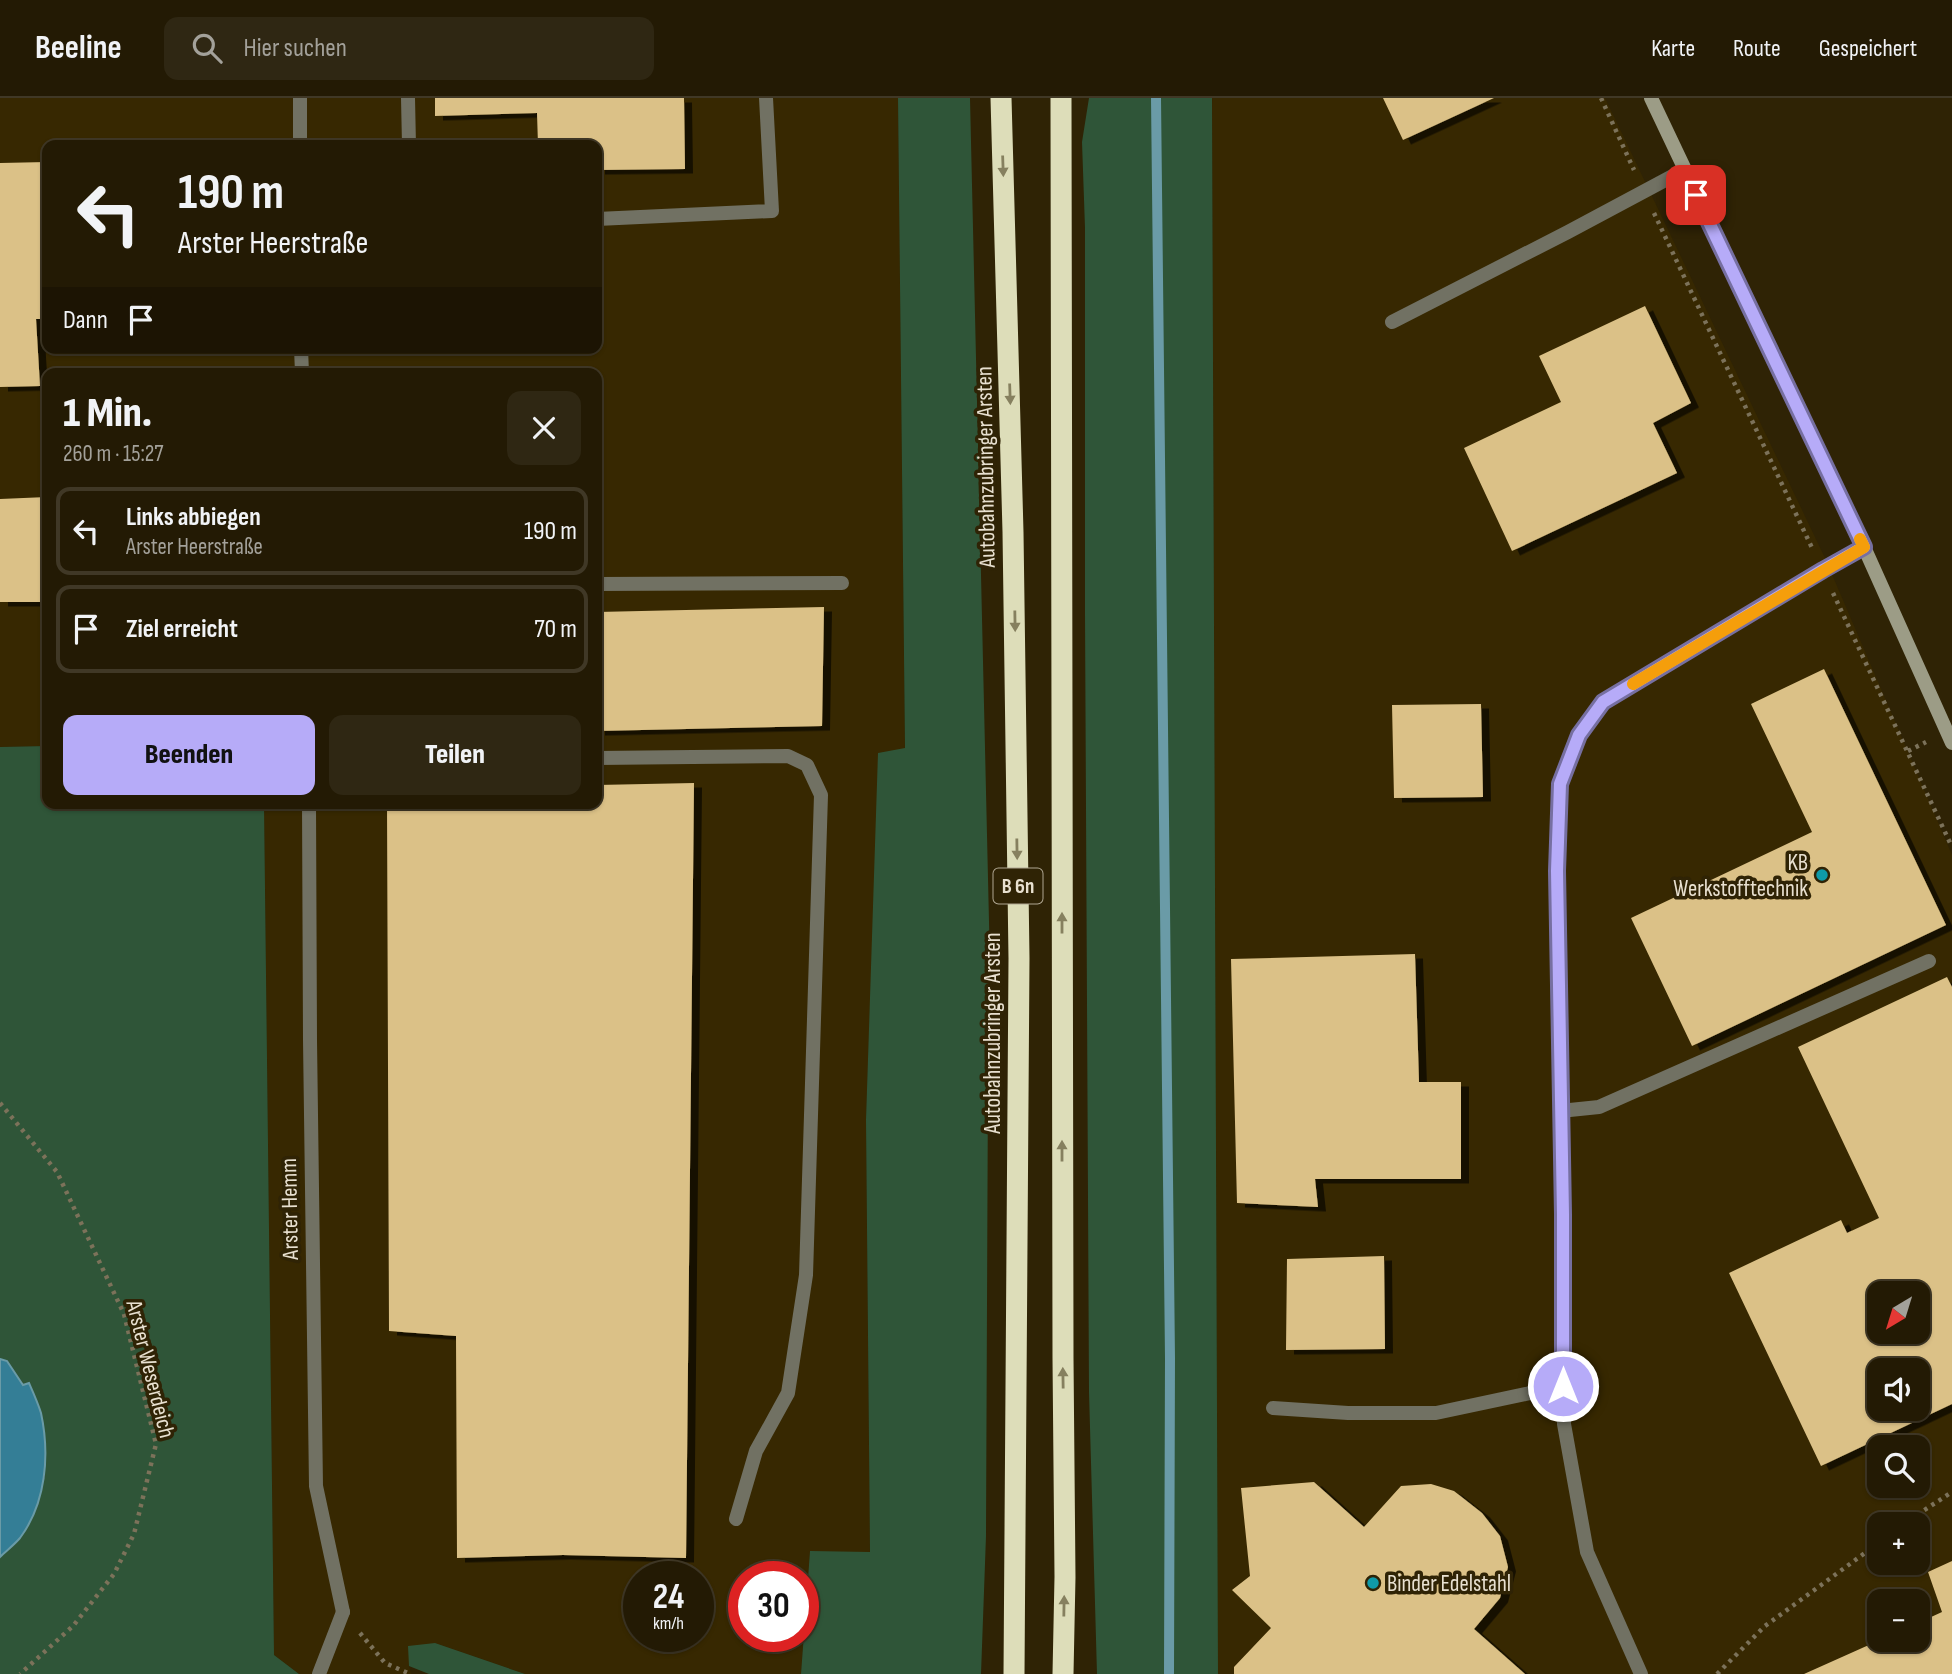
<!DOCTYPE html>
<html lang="de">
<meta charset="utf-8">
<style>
body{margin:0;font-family:"Sofia Sans Condensed",sans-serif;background:#2f2713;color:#f1f3f6;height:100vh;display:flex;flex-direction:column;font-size:26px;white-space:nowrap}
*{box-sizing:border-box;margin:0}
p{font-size:23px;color:#a3a19a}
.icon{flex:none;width:38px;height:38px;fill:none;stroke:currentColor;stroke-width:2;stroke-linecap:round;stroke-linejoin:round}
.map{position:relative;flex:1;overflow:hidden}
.sheet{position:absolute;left:42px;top:270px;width:560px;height:441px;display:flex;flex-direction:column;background:#231a04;border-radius:14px;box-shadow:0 2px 5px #0004,0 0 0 2px #403826}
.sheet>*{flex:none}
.hud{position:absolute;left:42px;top:42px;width:560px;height:214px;border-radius:14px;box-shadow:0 2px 5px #0004,0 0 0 2px #403826;background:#231a04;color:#f1f3f6;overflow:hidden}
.needle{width:46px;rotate:218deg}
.buttons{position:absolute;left:1867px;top:1183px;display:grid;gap:14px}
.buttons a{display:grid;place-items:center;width:63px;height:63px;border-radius:14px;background:#231a04;box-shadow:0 2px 5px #0004,0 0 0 2px #403826;font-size:35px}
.speed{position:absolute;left:623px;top:1463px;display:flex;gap:14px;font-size:35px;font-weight:700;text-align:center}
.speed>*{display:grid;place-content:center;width:91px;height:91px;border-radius:50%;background:#231a04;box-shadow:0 2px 5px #0004,0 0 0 2px #403826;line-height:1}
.speed small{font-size:18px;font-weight:400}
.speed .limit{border:10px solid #d22;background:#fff;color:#111}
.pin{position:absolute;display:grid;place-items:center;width:60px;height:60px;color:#fff;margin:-30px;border-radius:14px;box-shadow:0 4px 10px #0006}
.me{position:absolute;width:77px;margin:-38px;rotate:0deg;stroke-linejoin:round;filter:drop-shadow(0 0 5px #0008)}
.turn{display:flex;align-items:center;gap:24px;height:147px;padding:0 21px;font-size:32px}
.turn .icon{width:91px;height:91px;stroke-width:2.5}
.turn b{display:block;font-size:49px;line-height:60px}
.then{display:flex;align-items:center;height:66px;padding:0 21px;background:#0003;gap:14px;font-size:26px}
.round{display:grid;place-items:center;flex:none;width:74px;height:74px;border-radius:14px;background:#2f2713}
.head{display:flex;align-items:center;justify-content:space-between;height:119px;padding:0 21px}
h1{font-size:42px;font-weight:800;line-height:52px}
.cta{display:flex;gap:14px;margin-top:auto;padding:14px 21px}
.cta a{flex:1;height:80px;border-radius:14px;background:#b6abf8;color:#111;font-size:28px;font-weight:800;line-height:80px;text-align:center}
.cta a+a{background:#2f2713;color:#f1f3f6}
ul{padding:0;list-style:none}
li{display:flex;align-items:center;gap:21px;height:88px;margin:0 14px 10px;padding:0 7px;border:4px solid #403826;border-radius:14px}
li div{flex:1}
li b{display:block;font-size:26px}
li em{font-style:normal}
header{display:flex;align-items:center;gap:42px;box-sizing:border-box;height:98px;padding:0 35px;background:#231a04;border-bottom:2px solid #403826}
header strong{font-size:33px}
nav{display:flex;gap:38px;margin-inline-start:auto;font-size:24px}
.search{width:490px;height:63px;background:#2f2713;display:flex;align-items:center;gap:18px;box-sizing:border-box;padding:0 24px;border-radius:14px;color:#a3a19a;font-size:26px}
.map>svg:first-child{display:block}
</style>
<header>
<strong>Beeline</strong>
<div class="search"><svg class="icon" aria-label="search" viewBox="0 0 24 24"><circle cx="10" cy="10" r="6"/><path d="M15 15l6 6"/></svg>Hier suchen</div>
<nav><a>Karte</a><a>Route</a><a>Gespeichert</a></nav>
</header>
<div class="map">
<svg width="1952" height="1576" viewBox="0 0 1952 1576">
<defs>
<filter id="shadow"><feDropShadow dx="8" dy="4.5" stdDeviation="0" flood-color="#0009"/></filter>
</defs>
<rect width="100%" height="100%" fill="#2f2305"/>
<path fill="#372801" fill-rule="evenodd" d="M 0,0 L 898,0 L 905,651 L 879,655 L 866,1022 L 870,1455 L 810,1454 L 801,1576 L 525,1576 L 435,1545 L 409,1568 L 411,1576 L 299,1576 L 274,1557 L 264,705 L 597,705 L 597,275 L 47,275 L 47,648 L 0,649 ZM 47,47 L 597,47 L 597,250 L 47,250 ZM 639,1479 L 698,1479 L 698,1538 L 639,1538 ZM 744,1479 L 803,1479 L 803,1538 L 744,1538 Z
M 1212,0 L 1605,0 L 1825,460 L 1952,757 L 1952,1576 L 1218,1576 ZM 1880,1195 L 1918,1195 L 1918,1234 L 1880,1234 ZM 1880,1272 L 1918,1272 L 1918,1311 L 1880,1311 ZM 1880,1349 L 1918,1349 L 1918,1388 L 1880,1388 ZM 1880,1426 L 1918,1426 L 1918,1465 L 1880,1465 ZM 1880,1503 L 1918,1503 L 1918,1542 L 1880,1542 Z"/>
<path fill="#2f5538" d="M 898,0 L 970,0 L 991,910 L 988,978 L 986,1438 L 981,1576 L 801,1576 L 810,1453 L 870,1454 L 866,1022 L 878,655 L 905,650 Z
M 1089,0 L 1212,0 L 1218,1576 L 1097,1576 L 1089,1294 L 1085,517 L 1085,130 L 1082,44 Z
M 47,648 L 47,705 L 264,705 L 274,1557 L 299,1576 L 0,1576 L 0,1459 L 19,1441 L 45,1378 L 45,1347 L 40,1313 L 28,1285 L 24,1287 L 7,1263 L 0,1261 L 0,649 Z
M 435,1545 L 525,1576 L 429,1576 L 409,1568 L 408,1548 Z"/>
<path fill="#347e96" stroke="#6a9ba7" stroke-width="2" d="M 0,1261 L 7,1263 L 23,1287 L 29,1285 C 33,1294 38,1305 41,1315 C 50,1357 46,1405 20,1440 C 14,1447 6,1453 0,1459 Z"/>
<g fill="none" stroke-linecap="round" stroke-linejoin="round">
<path stroke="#6a9ba7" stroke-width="10" d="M 1156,0 L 1170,1260 L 1169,1576"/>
</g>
<path fill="#dbc187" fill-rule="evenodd" filter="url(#shadow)" d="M 435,0 L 684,0 L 685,71 L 597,72 L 597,47 L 538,47 L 537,15 L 435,18 Z
M 1383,0 L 1494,0 L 1403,42 Z
M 47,64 L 47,221 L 36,221 L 40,288 L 0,289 L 0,65 Z
M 1645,208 L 1691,305 L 1653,325 L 1677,375 L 1512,453 L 1464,350 L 1561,304 L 1539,258 Z
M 47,399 L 47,504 L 0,504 L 0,401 Z
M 824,509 L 822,628 L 597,633 L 597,514 Z
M 1824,571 L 1946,827 L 1692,948 L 1631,820 L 1812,734 L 1751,606 Z
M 1481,606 L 1483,699 L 1394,700 L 1392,607 Z
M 694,685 L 686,1460 L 563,1457 L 457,1460 L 456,1238 L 389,1233 L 387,705 L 597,705 L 597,687 Z
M 1415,856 L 1419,984 L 1461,984 L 1461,1081 L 1315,1081 L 1318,1109 L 1237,1105 L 1231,861 Z
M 1947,879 L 1952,889 L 1952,1306 L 1821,1368 L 1729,1175 L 1841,1122 L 1847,1135 L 1879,1120 L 1798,949 ZM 1880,1195 L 1918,1195 L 1918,1234 L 1880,1234 ZM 1880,1272 L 1918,1272 L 1918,1311 L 1880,1311 Z
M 1384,1158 L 1385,1251 L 1286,1252 L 1287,1161 Z
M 1314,1384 L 1364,1429 L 1401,1388 L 1431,1386 L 1454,1393 L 1482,1415 L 1500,1438 L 1508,1469 L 1500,1500 L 1474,1531 L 1525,1576 L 1234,1576 L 1234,1569 L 1271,1530 L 1232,1492 L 1250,1478 L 1241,1390 Z
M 1952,1463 L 1952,1576 L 1804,1576 L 1880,1542 L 1918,1542 L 1918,1525 L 1942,1514 L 1928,1474 Z"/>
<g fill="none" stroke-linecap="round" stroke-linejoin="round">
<path stroke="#7c725a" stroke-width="4.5" stroke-dasharray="3.5 5" stroke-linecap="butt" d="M 1601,0 L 1634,72
M 1654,115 L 1813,452
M 1833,495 L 1952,749
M 1908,653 L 1926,644
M 0,1005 L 57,1074 L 124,1216 L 156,1346 L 134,1436 L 114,1476 L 73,1528 L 20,1576
M 1903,1426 L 1952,1394
M 360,1535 L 385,1565 L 410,1576
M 1717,1576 L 1765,1528 L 1880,1444"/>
<path stroke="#717163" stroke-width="14" d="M 408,0 L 409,47
M 597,121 L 772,113 L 766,0
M 1392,224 L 1568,134 L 1684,72
M 597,486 L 842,485
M 597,660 L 788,658 L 807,667 L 821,697 L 806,1177 L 788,1295 L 756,1353 L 736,1421
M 1560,1013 L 1599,1009 L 1929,863
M 1273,1310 L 1348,1315 L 1436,1315 L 1563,1288
M 319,1576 L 343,1514"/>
<path stroke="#717163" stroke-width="14" d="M 300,0 L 300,47
M 301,250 L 302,275
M 309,705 L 310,942 L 316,1388 L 343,1514
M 1641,1576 L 1587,1454 L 1564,1326 L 1563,1288 L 1563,1116 L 1557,773 L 1560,686 L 1579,637 L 1603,604 L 1823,472 L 1864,449"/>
<path stroke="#9c9c86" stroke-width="14" d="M 1651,0 L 1864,449 L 1952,645"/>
<path stroke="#ddddb9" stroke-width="21" d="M 1001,0 L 1013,434 L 1019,860 L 1014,1576
M 1061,0 L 1063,1260 L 1065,1479 L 1063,1576"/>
</g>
<defs><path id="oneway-solid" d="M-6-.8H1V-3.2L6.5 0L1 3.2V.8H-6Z" transform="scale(1.75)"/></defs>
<g fill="#86805f">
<use href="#oneway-solid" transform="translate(1003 68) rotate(88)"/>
<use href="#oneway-solid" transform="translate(1010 296) rotate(88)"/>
<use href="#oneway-solid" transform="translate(1015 523) rotate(89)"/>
<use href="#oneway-solid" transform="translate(1017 751) rotate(89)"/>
<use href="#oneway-solid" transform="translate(1062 825) rotate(-90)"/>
<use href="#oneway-solid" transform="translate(1062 1053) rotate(-90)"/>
<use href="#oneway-solid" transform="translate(1063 1280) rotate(-91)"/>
<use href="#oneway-solid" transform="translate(1064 1508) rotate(-89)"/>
</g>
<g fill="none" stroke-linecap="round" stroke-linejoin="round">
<g stroke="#766fa1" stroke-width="18">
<path id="route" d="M 1563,1288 L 1563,1116 L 1557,773 L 1560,686 L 1579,637 L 1603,604 L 1823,472 L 1864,449 L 1696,97"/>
</g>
<use href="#route" stroke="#b6abf8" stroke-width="12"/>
<path stroke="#f59e0b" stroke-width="12" d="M 1633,586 L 1864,449 L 1860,441"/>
</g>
<g fill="#0f9aa8" stroke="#2f2305" stroke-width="2.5">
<circle cx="1822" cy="777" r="7"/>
<circle cx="1373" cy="1485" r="7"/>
</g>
<g text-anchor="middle" stroke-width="7" stroke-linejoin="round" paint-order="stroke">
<rect fill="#2f2305" stroke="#b0a793" stroke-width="2" x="993.5" y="770.5" width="49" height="35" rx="5"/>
<g font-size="21" font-weight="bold" fill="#e8e0d0">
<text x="1018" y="795">B 6n</text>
</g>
<g font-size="23" fill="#e8e0d0" stroke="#2f2305">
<text transform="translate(985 369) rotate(-91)" y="8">Autobahnzubringer Arsten</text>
<text transform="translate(992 935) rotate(-90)" y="8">Autobahnzubringer Arsten</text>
<text transform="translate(289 1111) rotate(-91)" y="8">Arster Hemm</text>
<text transform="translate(151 1271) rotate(76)" y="8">Arster Weserdeich</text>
</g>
<g font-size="23" fill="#e8e0d0" stroke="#2f2305" text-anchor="end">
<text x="1808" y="772">KB<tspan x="1808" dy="26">Werkstofftechnik</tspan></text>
<text x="1387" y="1493" text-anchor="start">Binder Edelstahl</text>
</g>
</g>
</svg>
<div class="buttons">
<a><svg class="needle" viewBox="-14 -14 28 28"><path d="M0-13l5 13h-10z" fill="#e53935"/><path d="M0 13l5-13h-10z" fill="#a3a19a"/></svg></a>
<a><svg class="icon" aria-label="sound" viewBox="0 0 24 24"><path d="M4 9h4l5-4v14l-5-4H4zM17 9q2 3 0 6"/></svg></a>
<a><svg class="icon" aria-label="search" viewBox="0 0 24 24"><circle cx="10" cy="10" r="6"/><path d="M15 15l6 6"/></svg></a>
<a>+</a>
<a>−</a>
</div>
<div class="speed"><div>24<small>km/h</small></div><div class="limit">30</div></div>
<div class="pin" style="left:1696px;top:97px;background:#d93025"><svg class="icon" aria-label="arrive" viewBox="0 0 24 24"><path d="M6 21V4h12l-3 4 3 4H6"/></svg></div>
<svg class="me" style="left:1563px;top:1288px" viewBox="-20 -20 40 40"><circle r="17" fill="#b6abf8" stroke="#fff" stroke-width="3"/><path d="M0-11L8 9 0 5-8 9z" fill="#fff"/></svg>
<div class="hud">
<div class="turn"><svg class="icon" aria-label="left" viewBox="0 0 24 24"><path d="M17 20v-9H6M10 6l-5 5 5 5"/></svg><div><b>190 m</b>Arster Heerstraße</div></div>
<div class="then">Dann<svg class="icon" aria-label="arrive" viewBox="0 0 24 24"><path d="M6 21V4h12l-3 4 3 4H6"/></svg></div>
</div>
<section class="sheet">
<div class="head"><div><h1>1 Min.</h1><p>260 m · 15:27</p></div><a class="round"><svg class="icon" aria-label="close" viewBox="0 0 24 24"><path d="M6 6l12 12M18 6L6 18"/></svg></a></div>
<ul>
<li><svg class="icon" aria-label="left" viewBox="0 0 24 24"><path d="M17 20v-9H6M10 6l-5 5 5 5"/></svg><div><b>Links abbiegen</b><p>Arster Heerstraße</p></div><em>190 m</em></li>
<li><svg class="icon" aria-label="arrive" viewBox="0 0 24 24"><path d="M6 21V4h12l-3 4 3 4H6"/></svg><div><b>Ziel erreicht</b></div><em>70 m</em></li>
</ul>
<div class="cta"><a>Beenden</a><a>Teilen</a></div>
</section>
</div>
